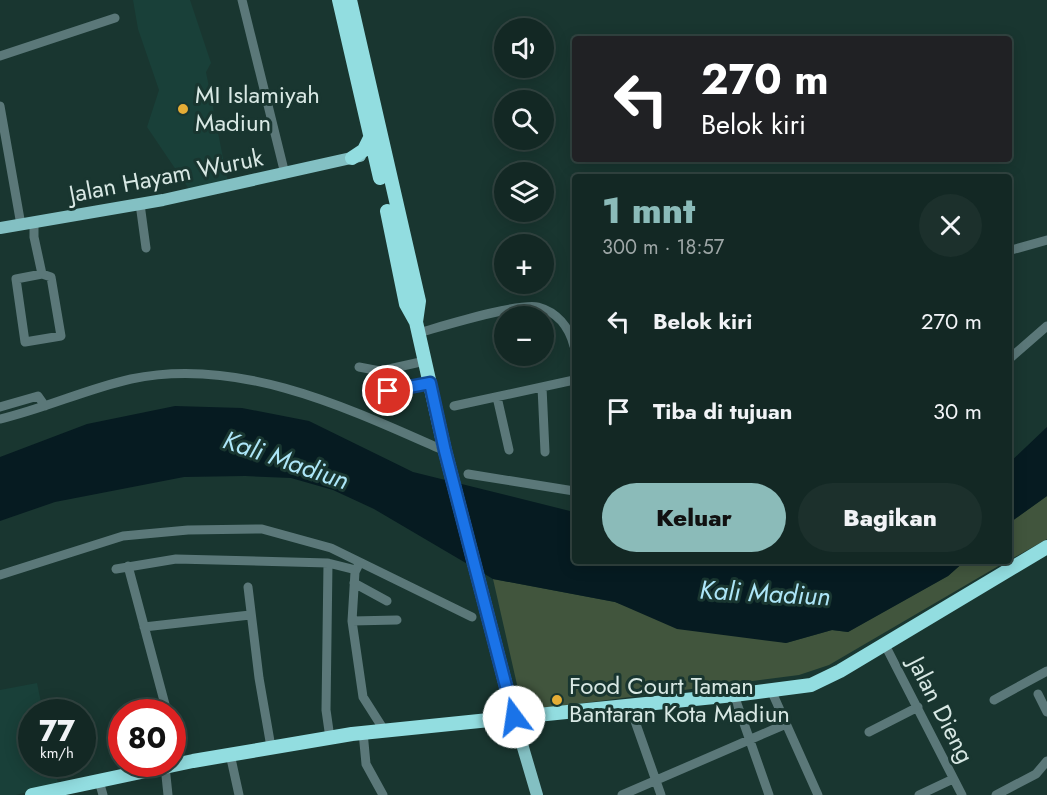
<!DOCTYPE html>
<html lang="id">
<meta charset="utf-8">
<style>
body{margin:0;font-family:Jost,sans-serif;background:#1c302c;color:#f1f3f6;height:100vh;display:flex;flex-direction:column;font-size:22px;white-space:nowrap}
*{box-sizing:border-box;margin:0}
p{font-size:20px;color:#9da6a6}
.icon{flex:none;width:33px;height:33px;fill:none;stroke:currentColor;stroke-width:2;stroke-linecap:round;stroke-linejoin:round}
.map{position:relative;flex:1;overflow:hidden}
.side{position:absolute;left:572px;top:174px;width:440px;height:390px;display:flex;flex-direction:column;background:#132824;border-radius:6px;box-shadow:0 3px 15px #0003,0 0 0 2px #324441}
.side>*{flex:none}
.hud{position:absolute;left:572px;top:36px;width:440px;height:126px;border-radius:6px;box-shadow:0 3px 15px #0003,0 0 0 2px #324441;background:#202124;color:#fff;overflow:hidden}
.fabs{position:absolute;left:494px;top:18px;display:grid;gap:12px}
.fabs a{display:grid;place-items:center;width:60px;height:60px;border-radius:50%;background:#132824;box-shadow:0 3px 15px #0003,0 0 0 2px #324441;font-size:30px}
.speed{position:absolute;left:18px;top:699px;display:flex;gap:12px;font-size:30px;font-weight:700;text-align:center}
.speed>*{display:grid;place-content:center;width:78px;height:78px;border-radius:50%;background:#132824;box-shadow:0 3px 15px #0003,0 0 0 2px #324441;line-height:1}
.speed small{font-size:15px;font-weight:400}
.speed .limit{border:9px solid #d22;background:#fff;color:#111}
.pin{position:absolute;display:grid;place-items:center;width:51px;height:51px;color:#fff;margin:-26px;border:3px solid #fff;border-radius:50%;box-shadow:0 2px 6px #0007}
.me{position:absolute;width:66px;margin:-33px;rotate:346deg;stroke-linejoin:round;filter:drop-shadow(0 0 4px #0008)}
.turn{display:flex;align-items:center;gap:21px;height:126px;padding:0 30px;font-size:27px}
.turn .icon{width:78px;height:78px;stroke-width:2.5}
.turn b{display:block;font-size:42px;line-height:51px}
.round{display:grid;place-items:center;flex:none;width:63px;height:63px;border-radius:32px;background:#1c302c}
.summary{display:flex;align-items:center;justify-content:space-between;height:102px;padding:0 30px}
h1{font-size:36px;font-weight:800;line-height:45px;color:#8bbbb9}
.primary-button{display:flex;gap:12px;margin-top:auto;padding:12px 30px}
.primary-button a{flex:1;height:69px;border-radius:36px;background:#8bbbb9;color:#111;font-size:24px;font-weight:800;line-height:69px;text-align:center}
.primary-button a+a{background:#1c302c;color:#f1f3f6}
ul{padding:0;list-style:none}
li{display:flex;align-items:center;gap:18px;height:90px;padding:0 30px}
li div{flex:1}
li b{display:block;font-size:22px}
li em{font-style:normal}
.map>svg:first-child{display:block}
</style>
<div class="map">
<svg width="1047" height="795" viewBox="0 0 1047 795">
<rect width="100%" height="100%" fill="#193630"/>
<path fill="#194039" d="M 133,0 L 190,0 L 211,63 L 206,72 L 229,188 L 193,195 L 147,127 L 159,90 L 138,29 Z
M 37,683 L 43,712 L 32,712 L 32,764 L 54,764 L 58,784 L 16,795 L 0,795 L 0,690 Z"/>
<path fill="#41553d" d="M 1047,496 L 1047,539 L 1008,561 L 1008,524 Z
M 965,561 L 1007,561 L 829,665 L 799,675 L 523,711 L 493,579 L 615,602 L 635,609 L 786,643 L 832,630 L 848,632 L 948,576 Z"/>
<path fill="#061b21" d="M 175,406 L 242,408 L 309,421 L 413,472 L 574,512 L 574,561 L 809,561 L 835,566 L 851,561 L 965,561 L 948,576 L 848,632 L 832,630 L 786,643 L 677,629 L 615,602 L 493,579 L 374,509 L 333,490 L 291,478 L 245,476 L 184,477 L 55,502 L 0,521 L 0,457 L 87,424 Z
M 1047,427 L 1047,496 L 1008,524 L 1008,464 Z"/>
<g fill="none" stroke-linecap="round" stroke-linejoin="round">
<path stroke="#5b7879" stroke-width="9" d="M 242,0 L 285,174
M 0,56 L 115,18
M 0,106 L 21,225
M 140,204 L 146,248
M 34,222 L 34,237 L 42,274
M 1008,251 L 1047,240
M 42,274 L 51,277 L 61,336 L 25,342 L 16,279 Z
M 418,333 C 440,327 520,302 538,307 C 557,312 569,327 574,346
M 1008,360 L 1047,326
M 359,367 L 380,371 L 425,361
M 542,387 L 545,452
M 367,395 L 430,383
M 497,397 L 509,450
M 454,406 L 574,380
M 0,407 L 38,396 L 45,406
M 0,419 C 44,409 86,389 131,379 C 239,356 348,408 445,451
M 468,474 L 574,491
M 328,563 L 326,710 L 330,738
M 128,566 L 167,712
M 358,566 L 355,572 L 352,621 L 363,697 L 384,730
M 116,569 L 176,559 L 328,563 L 356,570
M 0,575 L 123,536 L 188,530 L 262,529 L 331,548 L 472,617
M 354,583 L 387,601
M 248,587 L 259,678 L 271,747
M 352,621 L 397,620
M 144,627 L 250,615
M 884,643 L 962,795
M 771,690 L 818,795
M 1038,694 L 1047,712
M 734,695 L 769,795
M 994,700 L 1047,671
M 630,707 L 661,795
M 363,732 L 366,764 L 383,795
M 869,732 L 918,707
M 172,742 L 177,764
M 230,754 L 239,795
M 165,766 L 168,795
M 99,781 L 103,795
M 622,795 L 786,724
M 919,795 L 953,779
M 996,795 L 1036,774 L 1047,761"/>
<path stroke="#83c0c3" stroke-width="12" d="M 0,228 L 163,200 L 360,156
M 514,717 L 537,795"/>
<path stroke="#92dde0" stroke-width="14" d="M 339,0 L 380,178
M 350,0 L 419,301 L 416,322 L 445,451 L 514,717
M 352,158 L 364,150 L 371,136
M 387,211 L 406,304 L 416,322
M 32,795 L 193,761 L 352,734 L 734,695 L 811,685 L 840,671 L 1047,547"/>
</g>
<g fill="none" stroke-linecap="round" stroke-linejoin="round">
<g stroke="#114b97" stroke-width="15">
<path id="route" d="M 388,391 L 430,383 L 445,451 L 514,717"/>
</g>
<use href="#route" stroke="#1a73e8" stroke-width="10"/>
</g>
<g fill="#e5ad36" stroke="#193630" stroke-width="2">
<circle cx="183" cy="109" r="6"/>
<circle cx="557" cy="700" r="6"/>
</g>
<g text-anchor="middle" stroke-width="6" stroke-linejoin="round" paint-order="stroke">
<g font-size="24" fill="#d8e8e4" stroke="#193630" text-anchor="start">
<text x="195" y="103">MI Islamiyah<tspan x="195" dy="28">Madiun</tspan></text>
<text x="569" y="694">Food Court Taman<tspan x="569" dy="28">Bantaran Kota Madiun</tspan></text>
</g>
<g font-size="24" fill="#d8e8e4" stroke="#193630">
<text transform="translate(166 176) rotate(-11)" y="8">Jalan Hayam Wuruk</text>
<text transform="translate(941 710) rotate(63)" y="8">Jalan Dieng</text>
</g>
<g font-size="26" font-style="italic" fill="#ade6f8" stroke="#193630">
<text transform="translate(286 460) rotate(19)" y="9">Kali Madiun</text>
<text transform="translate(765 593) rotate(3)" y="9">Kali Madiun</text>
</g>
</g>
</svg>
<div class="fabs">
<a><svg class="icon" aria-label="sound" viewBox="0 0 24 24"><path d="M4 9h4l5-4v14l-5-4H4zM17 9q2 3 0 6"/></svg></a>
<a><svg class="icon" aria-label="search" viewBox="0 0 24 24"><circle cx="10" cy="10" r="6"/><path d="M15 15l6 6"/></svg></a>
<a><svg class="icon" aria-label="layers" viewBox="0 0 24 24"><path d="M12 4l9 5-9 5-9-5zM3 14l9 5 9-5"/></svg></a>
<a>+</a>
<a>−</a>
</div>
<div class="speed"><div>77<small>km/h</small></div><div class="limit">80</div></div>
<div class="pin" style="left:388px;top:391px;background:#d93025"><svg class="icon" aria-label="arrive" viewBox="0 0 24 24"><path d="M6 21V4h12l-3 4 3 4H6"/></svg></div>
<svg class="me" style="left:514px;top:717px" viewBox="-20 -20 40 40"><circle r="19" fill="#fff"/><path d="M0-13L10 11 0 6-10 11z" fill="#1a73e8"/></svg>
<div class="hud">
<div class="turn"><svg class="icon" aria-label="left" viewBox="0 0 24 24"><path d="M17 20v-9H6M10 6l-5 5 5 5"/></svg><div><b>270 m</b>Belok kiri</div></div>
</div>
<section class="side">
<div class="summary"><div><h1>1 mnt</h1><p>300 m · 18:57</p></div><a class="round"><svg class="icon" aria-label="close" viewBox="0 0 24 24"><path d="M6 6l12 12M18 6L6 18"/></svg></a></div>
<ul>
<li><svg class="icon" aria-label="left" viewBox="0 0 24 24"><path d="M17 20v-9H6M10 6l-5 5 5 5"/></svg><div><b>Belok kiri</b></div><em>270 m</em></li>
<li><svg class="icon" aria-label="arrive" viewBox="0 0 24 24"><path d="M6 21V4h12l-3 4 3 4H6"/></svg><div><b>Tiba di tujuan</b></div><em>30 m</em></li>
</ul>
<div class="primary-button"><a>Keluar</a><a>Bagikan</a></div>
</section>
</div>
